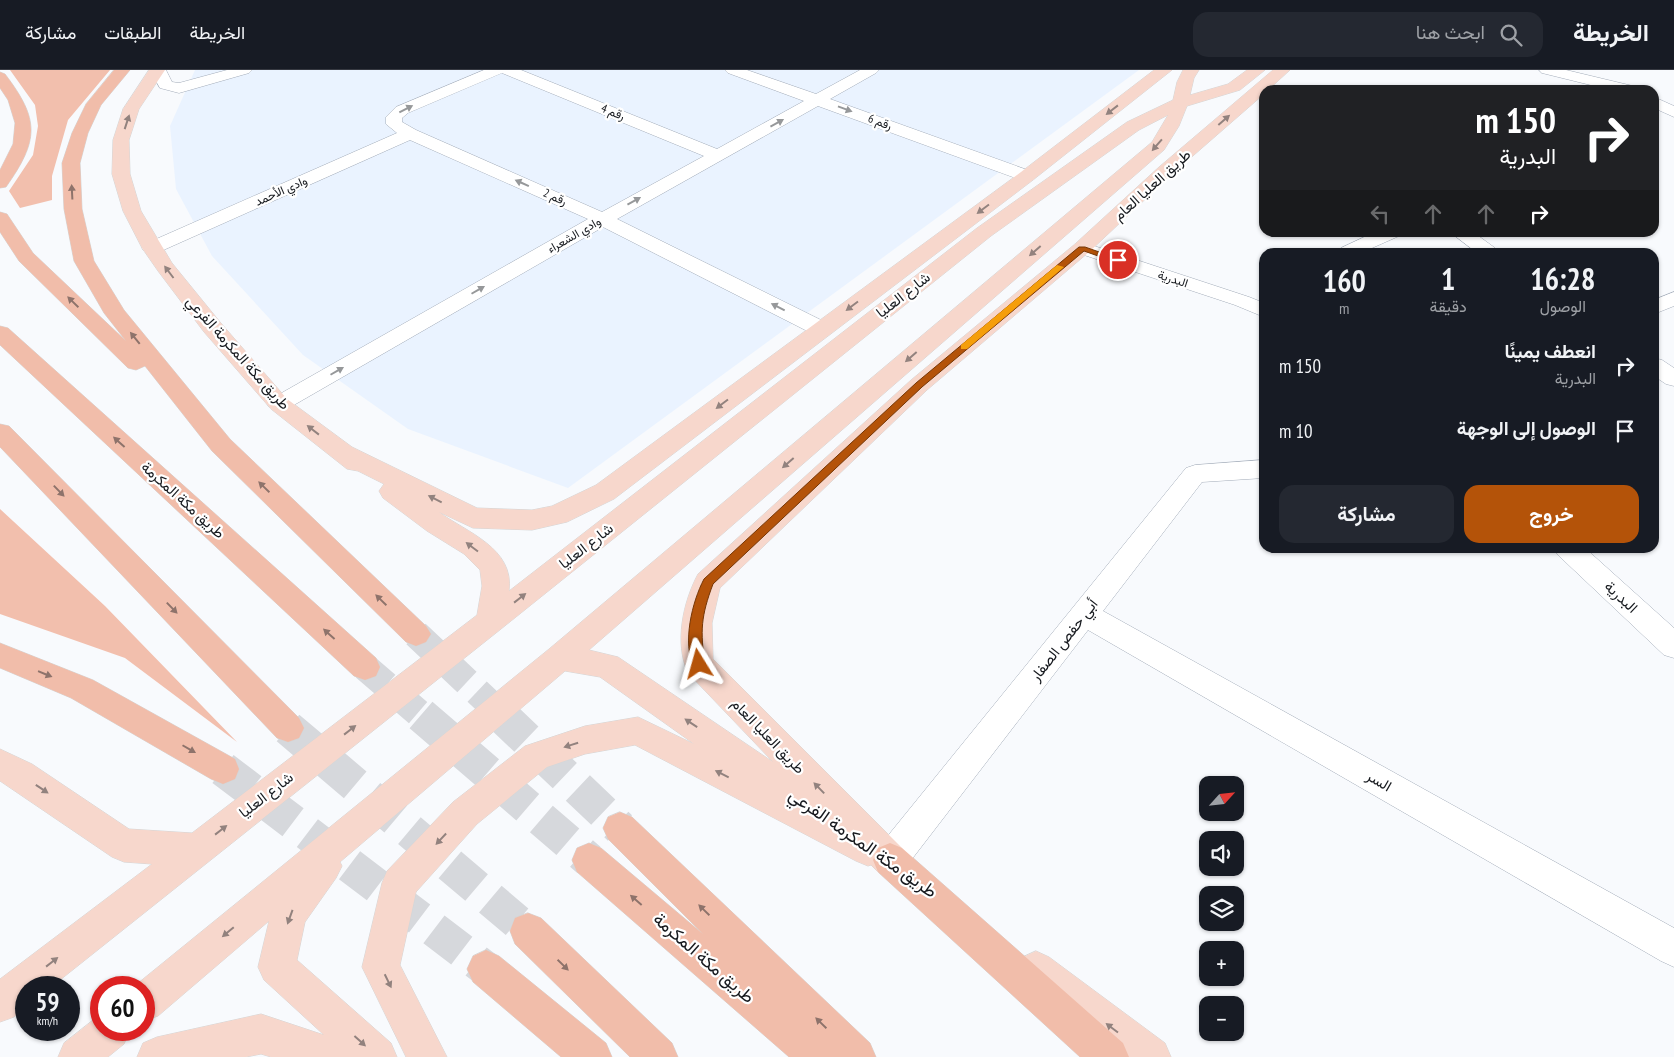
<!DOCTYPE html>
<html lang="ar">
<meta charset="utf-8">
<style>
body{margin:0;font-family:"PT Sans Narrow",Vazirmatn,sans-serif;background:#242831;color:#f1f3f6;direction:rtl;height:100vh;display:flex;flex-direction:column;font-size:19px;white-space:nowrap}
*{box-sizing:border-box;margin:0}
p{font-size:16px;color:#9ea1a6}
.icon{flex:none;width:28px;height:28px;fill:none;stroke:currentColor;stroke-width:2;stroke-linecap:round;stroke-linejoin:round}
.map{position:relative;flex:1;overflow:hidden;direction:ltr}
.details{position:absolute;left:1259px;top:178px;width:400px;height:305px;display:flex;flex-direction:column;background:#171b24;border-radius:15px;box-shadow:0 1px 4px #0004;direction:rtl}
.details>*{flex:none}
.banner{position:absolute;left:1259px;top:15px;width:400px;height:152px;border-radius:15px;box-shadow:0 1px 4px #0004;direction:rtl;background:#202124;color:#fff;overflow:hidden}
.needle{width:32px;rotate:63deg}
.buttons{position:absolute;left:1199px;top:706px;display:grid;gap:10px}
.buttons a{display:grid;place-items:center;width:45px;height:45px;border-radius:10px;background:#171b24;box-shadow:0 1px 4px #0004;font-size:25px}
.speed{position:absolute;left:15px;top:906px;display:flex;gap:10px;font-size:25px;font-weight:700;text-align:center}
.speed>*{display:grid;place-content:center;width:65px;height:65px;border-radius:50%;background:#171b24;box-shadow:0 1px 4px #0004;line-height:1}
.speed small{font-size:12px;font-weight:400}
.speed .limit{border:8px solid #d22;background:#fff;color:#111}
.pin{position:absolute;display:grid;place-items:center;width:42px;height:42px;color:#fff;margin:-21px;border:2px solid #fff;border-radius:50%;box-shadow:0 1px 5px #0007}
.me{position:absolute;width:55px;margin:-28px;rotate:352deg;stroke-linejoin:round;filter:drop-shadow(0 0 4px #0008)}
.turn{display:flex;align-items:center;gap:18px;height:105px;padding:0 20px;font-size:22px}
.turn .icon{width:65px;height:65px;stroke-width:2.5}
.turn b{display:block;font-size:35px;line-height:42px}
.lanes{display:flex;align-items:center;height:48px;padding:0 20px;background:#0003;justify-content:center;gap:25px;direction:ltr}
.lanes .off{opacity:.35}
.eta{display:flex;justify-content:space-evenly;align-items:center;height:85px;text-align:center}
.eta b{font-size:30px;font-weight:700;line-height:35px}
.action{display:flex;gap:10px;margin-top:auto;padding:10px 20px}
.action a{flex:1;height:58px;border-radius:15px;background:#b45309;color:#fff;font-size:20px;font-weight:700;line-height:58px;text-align:center}
.action a+a{background:#242831;color:#f1f3f6}
ul{padding:0;list-style:none}
li{display:flex;align-items:center;gap:15px;height:65px;padding:0 20px}
li div{flex:1}
li b{display:block;font-size:19px}
li em{font-style:normal}
header{display:flex;align-items:center;gap:30px;box-sizing:border-box;height:70px;padding:0 25px;background:#171b24;border-bottom:1px solid #363941}
header strong{font-size:24px}
nav{display:flex;gap:28px;margin-inline-start:auto;font-size:18px}
.search{width:350px;height:45px;background:#242831;display:flex;align-items:center;gap:12px;box-sizing:border-box;padding:0 18px;border-radius:15px;color:#9ea1a6;font-size:19px}
.map>svg:first-child{display:block}
</style>
<header>
<strong>الخريطة</strong>
<div class="search"><svg class="icon" aria-label="search" viewBox="0 0 24 24"><circle cx="10" cy="10" r="6"/><path d="M15 15l6 6"/></svg>ابحث هنا</div>
<nav><a>الخريطة</a><a>الطبقات</a><a>مشاركة</a></nav>
</header>
<div class="map">
<svg width="1674" height="987" viewBox="0 0 1674 987">
<rect width="100%" height="100%" fill="#f8fafd"/>
<path fill="#eaf3ff" d="M 195,0 L 1139,0 L 568,418 L 408,359 L 303,285 L 212,186 L 176,119 L 170,56 Z"/>
<path fill="#f2bfad" d="M 10,0 L 110,0 L 68,50 L 52,106 L 52,130 L 20,138 L 9,121 L 33,85 L 38,56 L 35,35 Z
M 0,439 L 105,536 L 237,672 L 125,588 L 0,544 Z"/>
<g fill="none" stroke-linecap="round" stroke-linejoin="round">
<path stroke="#d6d8dc" stroke-width="28" stroke-dasharray="28 14" stroke-linecap="butt" d="M 416,564 L 503,646
M 365,597 L 422,646"/>
<path stroke="#d6d8dc" stroke-width="35" stroke-dasharray="35 18" stroke-linecap="butt" d="M 421,645 L 589,790
M 501,645 L 620,758
M 288,658 L 528,861
M 223,699 L 486,899"/>
<g stroke="#a3acb9" stroke-width="1">
<path id="street" d="M 150,0 L 166,0 L 172,12 L 179,13 L 227,0 L 252,0 L 249,3 L 179,23 L 160,18 Z
M 484,0 L 521,0 L 717,79 L 804,31 L 728,3 L 725,0 L 747,0 L 816,24 L 860,0 L 879,0 L 876,3 L 830,29 L 1033,102 L 1036,106 L 1033,110 L 1027,111 L 1021,110 L 818,36 L 617,149 L 829,254 L 832,259 L 829,264 L 821,266 L 813,264 L 603,157 L 287,339 L 279,342 L 271,339 L 267,334 L 271,329 L 588,149 L 410,70 L 159,182 L 152,184 L 145,182 L 142,178 L 145,174 L 397,63 L 386,54 L 386,47 L 396,37 ZM 502,3 L 704,86 L 602,142 L 416,60 L 402,52 L 402,48 L 408,43 Z
M 1539,0 L 1566,0 L 1637,17 L 1639,20 L 1611,20 L 1542,3 Z
M 1654,27 L 1674,36 L 1674,47 L 1654,38 Z
M 1375,162 L 1401,162 L 1399,166 L 1363,182 L 1338,182 L 1341,178 Z
M 1450,162 L 1473,162 L 1495,178 L 1498,182 L 1476,182 Z
M 1082,172 L 1249,227 L 1264,233 L 1264,247 L 1235,235 L 1075,182 L 1072,178 L 1075,174 Z
M 1674,222 L 1674,236 L 1654,244 L 1654,230 Z
M 1654,288 L 1662,290 L 1674,298 L 1674,316 L 1666,314 L 1654,306 Z
M 1264,390 L 1264,408 L 1202,412 L 1103,541 L 1674,858 L 1674,897 L 1661,891 L 1088,560 L 902,802 L 890,807 L 878,802 L 873,790 L 878,778 L 1186,398 L 1195,395 Z
M 1554,478 L 1585,478 L 1674,558 L 1674,588 L 1664,585 L 1558,485 Z"/>
</g>
<g stroke="#d5d6d6" stroke-width="1">
<path id="primary" d="M 149,0 L 165,0 L 139,39 L 129,70 L 130,104 L 141,141 L 172,193 L 220,252 L 287,329 L 352,377 L 477,438 L 532,440 L 552,436 L 596,415 L 1021,102 L 1154,0 L 1172,0 L 1033,110 L 614,429 L 567,452 L 532,460 L 473,458 L 439,442 C 466,462 515,478 509,521 L 977,158 L 1127,52 L 1173,30 L 1177,12 L 1183,0 L 1199,0 L 1194,8 L 1190,25 L 1228,14 L 1247,0 L 1265,0 L 1240,20 L 1187,36 L 1179,56 L 1164,80 L 589,580 L 618,587 L 773,692 L 688,603 C 674,573 683,532 698,504 L 911,310 L 1075,174 L 1159,97 L 1273,0 L 1290,0 L 1268,20 L 1264,20 L 1264,24 L 1171,105 L 1089,182 L 927,320 L 720,518 L 712,553 L 713,589 L 902,778 L 907,790 L 902,802 L 890,807 L 878,802 L 871,795 L 868,796 L 856,791 L 635,675 L 585,684 L 547,697 L 477,754 L 416,822 L 400,895 L 447,987 L 406,987 L 362,897 L 382,813 L 387,801 L 453,732 L 525,676 L 585,656 L 638,647 L 694,674 L 600,607 L 565,601 L 340,792 L 342,796 L 336,808 L 305,852 L 297,890 L 391,973 L 397,987 L 271,987 L 261,984 L 246,987 L 137,987 L 143,973 L 157,967 L 261,944 L 324,965 L 264,910 L 258,897 L 269,851 L 158,946 L 144,951 L 144,918 L 132,918 L 549,579 L 1152,72 L 1168,45 L 1139,60 L 991,166 L 501,559 L 50,918 L 26,918 L 26,937 L 14,947 L 0,952 L 0,909 L 152,794 L 124,792 L 112,787 L 0,711 L 0,679 L 32,694 L 129,759 L 192,763 L 477,545 L 482,516 L 480,500 L 464,484 L 427,461 L 383,428 L 379,421 L 384,414 L 358,401 L 347,399 L 271,339 L 204,262 L 158,201 L 142,178 L 123,141 L 112,104 L 113,70 L 123,39 Z
M 1036,881 L 1049,887 L 1165,973 L 1171,987 L 1119,987 L 1023,913 L 1017,900 L 1023,887 Z
M 101,944 L 101,960 L 130,960 L 124,974 L 108,987 L 58,987 L 64,973 Z"/>
</g>
<g stroke="#d5d6d6" stroke-width="1">
<path id="highway" d="M 114,0 L 130,0 L 101,35 L 88,63 L 80,93 L 82,139 L 94,191 L 124,240 L 230,369 L 426,556 L 431,564 L 426,572 L 416,576 L 406,572 L 212,381 L 145,296 L 136,300 L 128,298 L 19,191 L 0,162 L 0,142 L 7,144 L 33,183 L 126,271 L 104,243 L 74,191 L 64,139 L 62,93 L 72,63 L 86,34 Z
M 0,2 L 5,4 C 40,50 39,70 6,117 L 0,118 L 0,100 L 13,74 L 15,53 L 8,30 L 0,18 Z
M 0,256 L 8,258 L 376,588 L 380,597 L 376,606 L 365,610 L 354,606 L 0,275 Z
M 0,354 L 9,356 L 299,648 L 304,658 L 299,668 L 288,672 L 277,668 L 0,377 Z
M 0,573 L 93,610 L 235,689 L 239,699 L 235,709 L 223,714 L 211,709 L 71,628 L 0,598 Z
M 620,742 L 632,747 L 870,973 L 876,987 L 789,987 L 577,802 L 572,790 L 577,778 L 589,773 L 601,778 L 703,864 L 608,769 L 603,758 L 608,747 Z
M 890,773 L 902,778 L 1123,973 L 1129,987 L 1080,987 L 878,802 L 873,790 L 878,778 Z
M 528,843 L 541,848 L 672,973 L 678,987 L 630,987 L 515,874 L 510,861 L 515,848 Z
M 486,880 L 499,886 L 606,973 L 612,987 L 561,987 L 473,912 L 467,899 L 473,886 Z"/>
</g>
<use href="#street" fill="#fff" fill-rule="evenodd"/>
<use href="#primary" fill="#f7d7cc" fill-rule="evenodd"/>
<use href="#highway" fill="#f1bdaa" fill-rule="evenodd"/>
</g>
<defs><path id="oneway-solid" d="M-6-.8H1V-3.2L6.5 0L1 3.2V.8H-6Z" transform="scale(1.25)"/></defs>
<g fill="#96989a">
<use href="#oneway-solid" transform="translate(406 39) rotate(-27)"/>
<use href="#oneway-solid" transform="translate(845 39) rotate(20)"/>
<use href="#oneway-solid" transform="translate(777 53) rotate(-29)"/>
<use href="#oneway-solid" transform="translate(522 113) rotate(-156)"/>
<use href="#oneway-solid" transform="translate(634 131) rotate(-29)"/>
<use href="#oneway-solid" transform="translate(478 220) rotate(-30)"/>
<use href="#oneway-solid" transform="translate(778 237) rotate(-153)"/>
<use href="#oneway-solid" transform="translate(337 301) rotate(-30)"/>
</g>
<g fill="#92827e">
<use href="#oneway-solid" transform="translate(1112 40) rotate(142)"/>
<use href="#oneway-solid" transform="translate(1224 50) rotate(-41)"/>
<use href="#oneway-solid" transform="translate(127 52) rotate(-72)"/>
<use href="#oneway-solid" transform="translate(1157 75) rotate(131)"/>
<use href="#oneway-solid" transform="translate(983 139) rotate(143)"/>
<use href="#oneway-solid" transform="translate(1035 181) rotate(139)"/>
<use href="#oneway-solid" transform="translate(169 202) rotate(-127)"/>
<use href="#oneway-solid" transform="translate(852 236) rotate(143)"/>
<use href="#oneway-solid" transform="translate(911 287) rotate(139)"/>
<use href="#oneway-solid" transform="translate(722 334) rotate(143)"/>
<use href="#oneway-solid" transform="translate(313 360) rotate(-142)"/>
<use href="#oneway-solid" transform="translate(788 393) rotate(139)"/>
<use href="#oneway-solid" transform="translate(435 429) rotate(-153)"/>
<use href="#oneway-solid" transform="translate(472 477) rotate(-143)"/>
<use href="#oneway-solid" transform="translate(520 528) rotate(-38)"/>
<use href="#oneway-solid" transform="translate(691 653) rotate(-146)"/>
<use href="#oneway-solid" transform="translate(350 660) rotate(-38)"/>
<use href="#oneway-solid" transform="translate(571 675) rotate(162)"/>
<use href="#oneway-solid" transform="translate(722 704) rotate(-153)"/>
<use href="#oneway-solid" transform="translate(819 718) rotate(-134)"/>
<use href="#oneway-solid" transform="translate(42 719) rotate(34)"/>
<use href="#oneway-solid" transform="translate(221 760) rotate(-38)"/>
<use href="#oneway-solid" transform="translate(441 769) rotate(133)"/>
<use href="#oneway-solid" transform="translate(290 847) rotate(110)"/>
<use href="#oneway-solid" transform="translate(228 862) rotate(140)"/>
<use href="#oneway-solid" transform="translate(52 892) rotate(-38)"/>
<use href="#oneway-solid" transform="translate(388 911) rotate(64)"/>
<use href="#oneway-solid" transform="translate(1112 958) rotate(-143)"/>
<use href="#oneway-solid" transform="translate(360 971) rotate(42)"/>
</g>
<g fill="#8e736b">
<use href="#oneway-solid" transform="translate(72 122) rotate(-93)"/>
<use href="#oneway-solid" transform="translate(73 232) rotate(-136)"/>
<use href="#oneway-solid" transform="translate(135 268) rotate(-129)"/>
<use href="#oneway-solid" transform="translate(119 372) rotate(-138)"/>
<use href="#oneway-solid" transform="translate(264 417) rotate(-136)"/>
<use href="#oneway-solid" transform="translate(59 421) rotate(46)"/>
<use href="#oneway-solid" transform="translate(381 530) rotate(-136)"/>
<use href="#oneway-solid" transform="translate(172 538) rotate(46)"/>
<use href="#oneway-solid" transform="translate(329 564) rotate(-138)"/>
<use href="#oneway-solid" transform="translate(45 604) rotate(22)"/>
<use href="#oneway-solid" transform="translate(189 679) rotate(30)"/>
<use href="#oneway-solid" transform="translate(636 830) rotate(-139)"/>
<use href="#oneway-solid" transform="translate(704 840) rotate(-136)"/>
<use href="#oneway-solid" transform="translate(563 895) rotate(44)"/>
<use href="#oneway-solid" transform="translate(821 953) rotate(-136)"/>
</g>
<path fill="#b45309" stroke="#753606" d="M 1079,177 L 1085,177 L 1122,190 L 1118,193 L 1084,181 L 922,317 L 713,514 C 701,546 700,561 705,594 L 703,598 L 699,599 L 694,598 C 682,573 692,532 704,509 L 916,313 Z"/>
<path fill="#f59e0b" d="M 1057,195 L 1064,197 L 967,279 L 961,279 L 961,275 Z"/>
<g text-anchor="middle" stroke-width="4.5" stroke-linejoin="round" paint-order="stroke">
<g font-size="12" fill="#16191e" stroke="#fff">
<text transform="translate(613 42) rotate(22)" y="4">رقم 4</text>
<text transform="translate(880 52) rotate(20)" y="4">رقم 6</text>
<text transform="translate(281 121) rotate(-24)" y="4">وادي الأحمد</text>
<text transform="translate(555 127) rotate(24)" y="4">رقم 2</text>
<text transform="translate(574 165) rotate(-30)" y="4">وادي الشعراء</text>
<text transform="translate(1173 209) rotate(18)" y="4">البدرية</text>
</g>
<g font-size="15" fill="#16191e" stroke="#fff">
<text transform="translate(1152 115) rotate(-42)" y="5">طريق العليا العام</text>
<text transform="translate(903 225) rotate(-38)" y="5">شارع العليا</text>
<text transform="translate(238 283) rotate(48)" y="5">طريق مكة المكرمة الفرعي</text>
<text transform="translate(183 430) rotate(42)" y="5">طريق مكة المكرمة</text>
<text transform="translate(586 476) rotate(-38)" y="5">شارع العليا</text>
<text transform="translate(1621 527) rotate(43)" y="5">البدرية</text>
<text transform="translate(1064 570) rotate(-52)" y="5">أبي حفص الصفار</text>
<text transform="translate(768 666) rotate(46)" y="5">طريق العليا العام</text>
<text transform="translate(1379 711) rotate(30)" y="5">السر</text>
<text transform="translate(266 725) rotate(-38)" y="5">شارع العليا</text>
</g>
<g font-size="18" fill="#16191e" stroke="#fff">
<text transform="translate(863 773) rotate(35)" y="6">طريق مكة المكرمة الفرعي</text>
<text transform="translate(704 888) rotate(41)" y="6">طريق مكة المكرمة</text>
</g>
</g>
</svg>
<div class="buttons">
<a><svg class="needle" viewBox="-14 -14 28 28"><path d="M0-13l5 13h-10z" fill="#e53935"/><path d="M0 13l5-13h-10z" fill="#9ea1a6"/></svg></a>
<a><svg class="icon" aria-label="sound" viewBox="0 0 24 24"><path d="M4 9h4l5-4v14l-5-4H4zM17 9q2 3 0 6"/></svg></a>
<a><svg class="icon" aria-label="layers" viewBox="0 0 24 24"><path d="M12 4l9 5-9 5-9-5zM3 14l9 5 9-5"/></svg></a>
<a>+</a>
<a>−</a>
</div>
<div class="speed"><div>59<small>km/h</small></div><div class="limit">60</div></div>
<div class="pin" style="left:1118px;top:190px;background:#d93025"><svg class="icon" aria-label="arrive" viewBox="0 0 24 24"><path d="M6 21V4h12l-3 4 3 4H6"/></svg></div>
<svg class="me" style="left:699px;top:594px" viewBox="-20 -20 40 40"><path d="M0-17L14 15 0 8-14 15z" fill="#b45309" stroke="#fff" stroke-width="4"/></svg>
<div class="banner">
<div class="turn"><svg class="icon" aria-label="right" viewBox="0 0 24 24"><path d="M7 20v-9h11M14 6l5 5-5 5"/></svg><div><b>150 m</b>البدرية</div></div>
<div class="lanes"><svg class="icon off" aria-label="left" viewBox="0 0 24 24"><path d="M17 20v-9H6M10 6l-5 5 5 5"/></svg><svg class="icon off" aria-label="ahead" viewBox="0 0 24 24"><path d="M12 20V5M6 11l6-6 6 6"/></svg><svg class="icon off" aria-label="ahead" viewBox="0 0 24 24"><path d="M12 20V5M6 11l6-6 6 6"/></svg><svg class="icon" aria-label="right" viewBox="0 0 24 24"><path d="M7 20v-9h11M14 6l5 5-5 5"/></svg></div>
</div>
<section class="details">
<div class="eta">
<div><b>16:28</b><p>الوصول</p></div>
<div><b>1</b><p>دقيقة</p></div>
<div><b>160</b><p>m</p></div>
</div>
<ul>
<li><svg class="icon" aria-label="right" viewBox="0 0 24 24"><path d="M7 20v-9h11M14 6l5 5-5 5"/></svg><div><b>انعطف يمينًا</b><p>البدرية</p></div><em>150 m</em></li>
<li><svg class="icon" aria-label="arrive" viewBox="0 0 24 24"><path d="M6 21V4h12l-3 4 3 4H6"/></svg><div><b>الوصول إلى الوجهة</b></div><em>10 m</em></li>
</ul>
<div class="action"><a>خروج</a><a>مشاركة</a></div>
</section>
</div>
